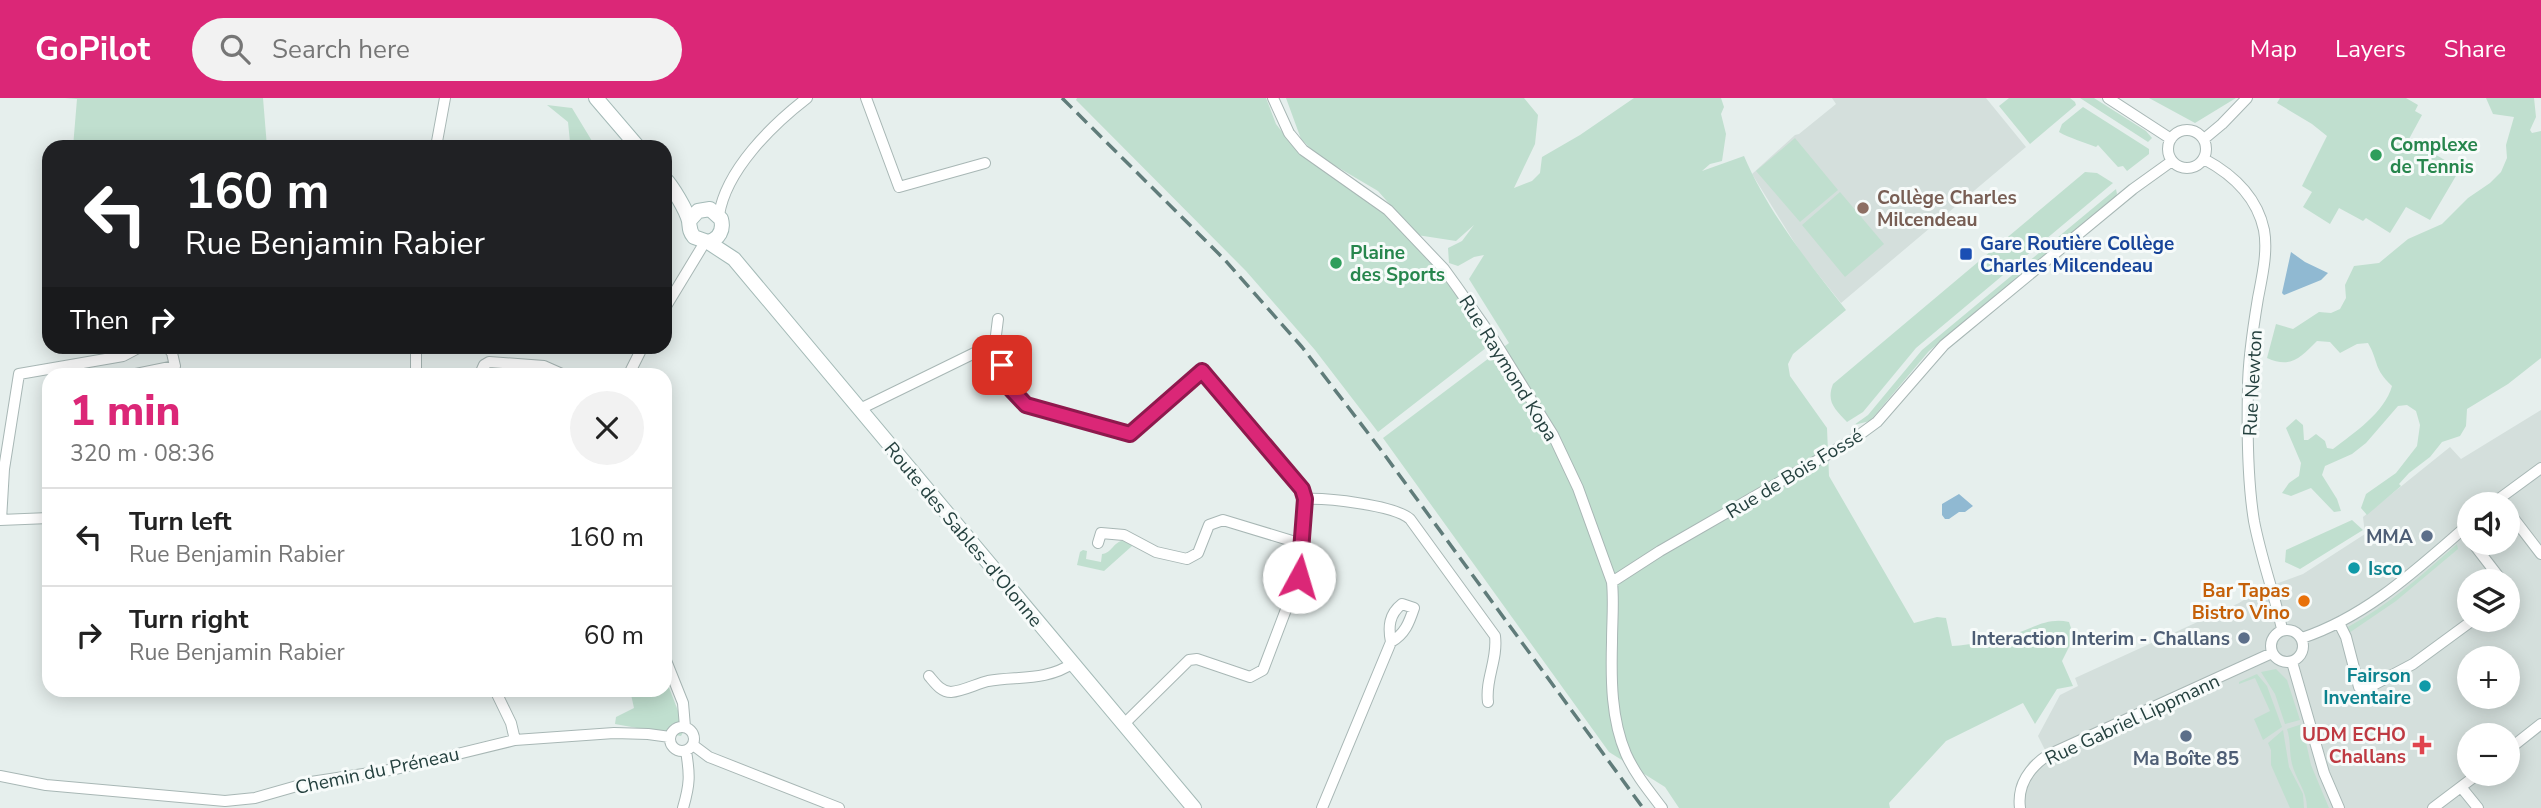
<!DOCTYPE html>
<meta charset="utf-8">
<style>
body{margin:0;font-family:"Nunito Sans",sans-serif;background:#f2f2f2;color:#222;height:100vh;display:flex;flex-direction:column;font-size:26px;white-space:nowrap}
*{box-sizing:border-box;margin:0}
p{font-size:23px;color:#767676}
.icon{flex:none;width:38px;height:38px;fill:none;stroke:currentColor;stroke-width:2;stroke-linecap:round;stroke-linejoin:round}
.map{position:relative;flex:1;overflow:hidden}
.side{position:absolute;left:42px;top:270px;width:630px;height:329px;display:flex;flex-direction:column;background:#fff;border-radius:21px;box-shadow:0 4px 18px #0003}
.side>*{flex:none}
.hud{position:absolute;left:42px;top:42px;width:630px;height:214px;border-radius:21px;box-shadow:0 4px 18px #0003;background:#202124;color:#fff;overflow:hidden}
.controls{position:absolute;left:2457px;top:394px;display:grid;gap:14px}
.controls a{display:grid;place-items:center;width:63px;height:63px;border-radius:50%;background:#fff;box-shadow:0 4px 18px #0003;font-size:35px}
.pin{position:absolute;display:grid;place-items:center;width:60px;height:60px;color:#fff;margin:-30px;border-radius:14px;box-shadow:0 4px 10px #0006}
.me{position:absolute;width:77px;margin:-38px;rotate:6deg;stroke-linejoin:round;filter:drop-shadow(0 0 5px #0008)}
.turn{display:flex;align-items:center;gap:24px;height:147px;padding:0 28px;font-size:32px}
.turn .icon{width:91px;height:91px;stroke-width:2.5}
.turn b{display:block;font-size:49px;line-height:60px}
.then{display:flex;align-items:center;height:66px;padding:0 28px;background:#0003;gap:14px;font-size:26px}
.round{display:grid;place-items:center;flex:none;width:74px;height:74px;border-radius:37px;background:#f2f2f2}
.headline{display:flex;align-items:center;justify-content:space-between;height:119px;padding:0 28px}
h1{font-size:42px;font-weight:800;line-height:52px;color:#db2777}
ul{padding:0;list-style:none}
li{display:flex;align-items:center;gap:21px;height:98px;padding:0 28px;border-top:2px solid #e0e0e0}
li div{flex:1}
li b{display:block;font-size:26px}
li em{font-style:normal}
header{display:flex;align-items:center;gap:42px;box-sizing:border-box;height:98px;padding:0 35px;background:#db2777;color:#fff}
header strong{font-size:33px}
nav{display:flex;gap:38px;margin-inline-start:auto;font-size:24px}
.search{width:490px;height:63px;background:#f2f2f2;display:flex;align-items:center;gap:18px;box-sizing:border-box;padding:0 24px;border-radius:38px;color:#767676;font-size:26px}
.map>svg:first-child{display:block}
</style>
<header>
<strong>GoPilot</strong>
<div class="search"><svg class="icon" aria-label="search" viewBox="0 0 24 24"><circle cx="10" cy="10" r="6"/><path d="M15 15l6 6"/></svg>Search here</div>
<nav><a>Map</a><a>Layers</a><a>Share</a></nav>
</header>
<div class="map">
<svg width="2541" height="710" viewBox="0 0 2541 710">
<rect width="100%" height="100%" fill="#e6efed"/>
<path fill="#d4dfdc" fill-rule="evenodd" d="M 1832,0 L 1986,0 L 2026,49 L 1841,205 L 1801,155 L 1752,76 L 1795,37 L 1799,36 L 1836,6 Z
M 2541,312 L 2541,710 L 2014,710 L 2016,686 L 2029,664 L 2045,652 L 2038,638 L 2060,597 L 2078,588 L 2075,580 L 2239,505 L 2262,491 L 2303,476 L 2365,436 L 2363,419 L 2450,349 L 2461,361 ZM 2469,406 L 2508,406 L 2508,444 L 2469,444 ZM 2469,483 L 2508,483 L 2508,522 L 2469,522 ZM 2469,560 L 2508,560 L 2508,598 L 2469,598 ZM 2469,637 L 2508,637 L 2508,676 L 2469,676 Z"/>
<path fill="#c0dfcf" d="M 65,0 L 263,0 L 267,49 L 73,49 L 77,1 Z
M 1077,0 L 1266,0 L 1276,26 L 1299,56 L 1365,99 L 1386,117 L 1443,178 L 1491,246 L 1378,334 L 1315,252 L 1246,173 L 1076,2 Z
M 1286,0 L 1524,0 L 1538,17 L 1535,46 L 1514,90 L 1532,83 L 1540,75 L 1542,59 L 1580,37 L 1634,0 L 1721,0 L 1724,9 L 1721,16 L 1726,36 L 1722,63 L 1710,66 L 1702,73 L 1744,58 C 1768,114 1808,164 1846,212 L 1793,256 L 1788,266 L 1790,278 L 1827,330 L 1829,378 L 1914,525 L 1937,519 L 1946,520 L 1952,548 C 1972,547 1992,542 2011,537 C 2032,531 2047,519 2069,524 L 2074,539 L 2062,563 L 2073,588 L 2057,591 L 2035,626 L 2023,605 L 1946,643 L 1889,705 L 1890,710 L 1679,710 L 1665,689 L 1609,654 L 1383,340 L 1509,245 L 1469,181 L 1484,157 L 1474,159 L 1458,168 L 1449,165 L 1448,150 L 1462,143 L 1474,127 L 1456,143 L 1417,137 L 1378,93 L 1317,57 L 1301,41 Z
M 2009,0 L 2070,0 L 2075,4 L 2076,7 L 2030,46 L 1999,8 Z
M 2080,0 L 2094,0 L 2146,33 L 2152,40 L 2148,44 Z
M 2149,0 L 2236,0 L 2195,25 Z
M 2280,0 L 2406,0 L 2418,7 L 2415,13 L 2422,17 L 2409,41 L 2460,71 L 2430,122 L 2406,109 L 2390,135 L 2366,120 L 2363,123 L 2339,110 L 2330,126 L 2303,109 L 2312,94 L 2302,88 L 2327,38 L 2312,26 L 2277,5 Z
M 2486,0 L 2534,0 L 2536,19 L 2530,32 L 2532,35 L 2541,33 L 2541,260 L 2508,286 L 2467,311 L 2466,328 L 2460,338 L 2442,344 L 2430,359 L 2409,375 L 2399,386 L 2401,388 L 2367,417 L 2361,410 L 2366,396 L 2396,375 L 2417,348 L 2420,327 L 2416,313 L 2407,307 L 2398,308 L 2366,345 L 2352,356 L 2325,368 L 2322,377 L 2337,401 L 2341,413 L 2334,414 L 2311,390 L 2291,398 L 2282,395 L 2289,385 L 2299,378 L 2301,365 L 2286,330 L 2296,321 L 2303,327 L 2304,342 L 2308,342 L 2316,336 L 2325,343 L 2327,350 L 2333,351 C 2354,335 2385,314 2392,288 C 2373,270 2379,264 2368,245 L 2357,246 L 2340,255 L 2330,244 L 2317,243 C 2301,259 2291,271 2267,260 L 2276,226 L 2293,231 L 2319,214 L 2331,215 L 2340,211 L 2346,200 L 2345,187 L 2354,168 L 2379,165 L 2408,141 L 2442,126 L 2468,100 L 2490,85 L 2501,74 L 2507,60 L 2506,47 L 2514,19 L 2493,16 Z
M 547,7 L 572,10 L 592,43 L 592,49 L 569,49 L 570,44 L 568,24 Z
M 2083,9 L 2149,51 L 2149,56 L 2127,73 L 2123,68 L 2118,69 L 2098,47 L 2096,49 C 2084,44 2069,40 2059,34 L 2062,26 Z
M 1795,40 L 1838,92 L 1800,124 L 1756,73 Z
M 2085,74 L 2097,75 L 2113,85 L 1916,250 L 1863,314 L 1847,324 C 1835,311 1826,304 1833,286 Z
M 2116,91 L 2117,96 L 2114,101 L 1929,253 L 1870,323 L 1854,327 L 1868,317 L 1922,252 Z
M 1840,94 L 1884,146 L 1845,179 L 1802,127 Z
M 2352,422 L 2363,432 L 2300,471 L 2285,464 L 2286,452 Z
M 1124,442 L 1131,444 L 1132,448 L 1104,473 L 1077,467 L 1080,454 L 1083,452 L 1087,453 L 1086,461 L 1101,464 L 1102,456 C 1112,455 1113,444 1124,442 Z
M 2457,446 L 2458,451 L 2396,503 L 2349,535 L 2348,529 C 2389,507 2423,476 2457,446 Z
M 2276,571 L 2287,582 L 2300,622 L 2285,626 L 2275,596 L 2261,574 Z
M 2257,576 L 2267,588 L 2282,629 L 2263,642 L 2254,621 L 2270,613 L 2255,580 L 2239,586 L 2239,584 Z
M 665,579 L 685,631 L 681,638 L 615,626 L 616,619 L 634,610 L 630,592 L 665,592 Z
M 2302,626 L 2311,667 L 2329,710 L 2307,710 C 2307,693 2296,682 2292,666 C 2289,654 2291,643 2287,631 Z
M 2283,632 L 2289,669 L 2303,696 L 2304,710 L 2290,710 L 2271,667 L 2271,652 L 2268,645 Z"/>
<path fill="#90b9d2" d="M 2291,154 L 2305,164 L 2328,175 L 2321,182 L 2284,197 L 2282,195 Z
M 1959,396 L 1973,408 L 1965,414 L 1959,414 L 1949,421 L 1945,421 L 1942,417 L 1942,406 Z"/>
<g fill="none" stroke-linecap="round" stroke-linejoin="round">
<g stroke="#a8b7b5" stroke-width="12">
<path id="street" d="M 866,0 L 899,89 L 985,65
M 1273,0 L 1289,35 L 1303,52 L 1388,112 L 1444,171 L 1457,189 L 1492,239 L 1553,337 L 1578,390 L 1612,484
M 2108,0 L 2171,41
M2168 51a19 19 0 1 1 38 0a19 19 0 1 1-38 0Z
M 2204,41 L 2222,26 L 2247,0
M 436,49 L 445,0
M 2204,61 C 2232,76 2257,99 2264,132 C 2268,154 2262,179 2258,200 C 2253,230 2248,261 2248,290 C 2247,334 2247,380 2254,423 C 2261,460 2274,495 2282,531
M 719,117 C 726,72 772,27 807,0
M 665,210 L 705,144
M 995,245 L 998,221
M 136,276 L 175,268 L 172,255 L 167,248
M 416,276 L 416,248
M 480,276 L 484,267 L 489,264 L 544,268 L 562,276
M 629,276 L 643,248
M 860,311 L 995,245 L 1009,289 L 1026,307 L 1130,336 L 1202,273 L 1299,387 L 1305,401 L 1301,472 L 1263,572 L 1250,579 L 1197,561 L 1189,562 L 1124,626
M 1305,401 C 1327,400 1394,407 1410,421 L 1495,538 C 1498,562 1485,581 1488,604
M 2492,406 L 2541,370
M 2508,413 L 2541,456
M 0,422 L 49,420
M 1,422 L 4,371 L 19,276 L 123,258 L 142,248
M 2472,444 L 2502,483
M 1098,445 L 1101,435 L 1124,437 L 1156,454 L 1187,461 L 1198,455 L 1209,427 L 1223,422 L 1302,446
M 2508,491 L 2510,494 L 2508,496
M 2339,525 L 2346,539 L 2359,589 L 2362,593 L 2413,566 L 2473,522
M2271 548a16 16 0 1 1 32 0a16 16 0 1 1-32 0Z
M 2302,540 C 2368,518 2418,470 2469,426
M 665,560 L 683,605 L 685,629
M 2292,564 L 2324,675 L 2339,710
M 929,578 C 935,585 941,594 951,594 C 963,593 976,586 988,583 C 1018,578 1047,583 1073,565
M 495,592 L 511,625 L 515,642
M670 641a12 12 0 1 1 24 0a12 12 0 1 1-24 0Z
M 693,647 L 709,659 L 839,710
M 2508,652 L 2541,626
M 0,678 L 46,687 L 225,703 L 255,700 L 311,684 L 396,671 L 515,642 L 614,635 L 648,636 L 670,639
M 2461,689 L 2478,710
M 683,710 C 690,686 690,677 686,653
M 1322,710 L 1391,544 C 1388,529 1389,516 1402,506 L 1414,510 C 1409,525 1405,536 1391,544
M 1662,710 C 1649,693 1635,676 1626,656 C 1611,621 1611,581 1612,544 C 1612,523 1614,505 1612,484 L 1660,453 L 1851,343 L 1877,324 L 1944,247 L 2133,91 L 2172,63
M 2020,710 C 2017,687 2030,669 2048,657 L 2272,555
M 2433,710 L 2478,676"/>
</g>
<g stroke="#a4bab7" stroke-width="16">
<path id="secondary" d="M 596,0 L 638,49
M 665,81 C 672,88 687,113 689,123 C 690,130 689,133 694,139 L 708,144 C 719,141 724,132 721,121 L 710,111 L 698,113 L 689,123
M 708,144 L 734,161 L 1194,710"/>
</g>
<use href="#street" stroke="#fff" stroke-width="10"/>
<use href="#secondary" stroke="#fff" stroke-width="14"/>
<path stroke="#607c7a" stroke-width="3.5" stroke-dasharray="14 7" stroke-linecap="butt" d="M 1062,0 L 1224,161 L 1302,249 L 1381,352 L 1643,710"/>
</g>
<g fill="none" stroke-linecap="round" stroke-linejoin="round">
<g stroke="#8e194d" stroke-width="18">
<path id="route" d="M 1002,267 L 1009,289 L 1026,307 L 1130,336 L 1202,273 L 1302,391 L 1305,401 L 1299,479"/>
</g>
<use href="#route" stroke="#db2777" stroke-width="12"/>
</g>
<g fill="#2e9e5b" stroke="#f7fbfa" stroke-width="2.5">
<circle cx="2376" cy="57" r="7"/>
<circle cx="1336" cy="165" r="7"/>
</g>
<circle fill="#8d6e63" stroke="#f7fbfa" stroke-width="2.5" cx="1863" cy="110" r="7"/>
<rect fill="#1a4fb4" stroke="#f7fbfa" stroke-width="2.5" x="1959" y="149" width="14" height="14" rx="3.5"/>
<g fill="#5c6f8a" stroke="#f7fbfa" stroke-width="2.5">
<circle cx="2427" cy="438" r="7"/>
<circle cx="2244" cy="540" r="7"/>
<circle cx="2186" cy="638" r="7"/>
</g>
<g fill="#0f9aa8" stroke="#f7fbfa" stroke-width="2.5">
<circle cx="2354" cy="470" r="7"/>
<circle cx="2425" cy="588" r="7"/>
</g>
<circle fill="#e8710a" stroke="#f7fbfa" stroke-width="2.5" cx="2304" cy="503" r="7"/>
<path fill="#e0444e" stroke="#f7fbfa" stroke-width="2.5" d="M2418.5 636.5h7v7h7v7h-7v7h-7v-7h-7v-7h7z"/>
<g text-anchor="middle" stroke-width="6" stroke-linejoin="round" paint-order="stroke">
<g font-size="19" font-weight="bold" fill="#27864d" stroke="#f7fbfa" text-anchor="start">
<text x="2390" y="53">Complexe<tspan x="2390" dy="22">de Tennis</tspan></text>
<text x="1350" y="161">Plaine<tspan x="1350" dy="22">des Sports</tspan></text>
</g>
<g font-size="19" font-weight="bold" fill="#785e54" stroke="#f7fbfa" text-anchor="start">
<text x="1877" y="106">Collège Charles<tspan x="1877" dy="22">Milcendeau</tspan></text>
</g>
<g font-size="19" font-weight="bold" fill="#164399" stroke="#f7fbfa" text-anchor="start">
<text x="1980" y="152">Gare Routière Collège<tspan x="1980" dy="22">Charles Milcendeau</tspan></text>
</g>
<g font-size="19" fill="#25413f" stroke="#f7fbfa">
<text transform="translate(1509 270) rotate(58)" y="7">Rue Raymond Kopa</text>
<text transform="translate(2252 285) rotate(-87)" y="7">Rue Newton</text>
<text transform="translate(1794 375) rotate(-31)" y="7">Rue de Bois Fossé</text>
<text transform="translate(964 436) rotate(50)" y="7">Route des Sables-d'Olonne</text>
<text transform="translate(2132 621) rotate(-25)" y="7">Rue Gabriel Lippmann</text>
<text transform="translate(377 672) rotate(-12)" y="7">Chemin du Préneau</text>
</g>
<g font-size="19" font-weight="bold" fill="#4e5e75" stroke="#f7fbfa" text-anchor="end">
<text x="2413" y="445">MMA</text>
<text x="2230" y="547">Interaction Interim - Challans</text>
<text x="2186" y="667" text-anchor="middle">Ma Boîte 85</text>
</g>
<g font-size="19" font-weight="bold" fill="#0d838f" stroke="#f7fbfa" text-anchor="start">
<text x="2368" y="477">Isco</text>
<text x="2411" y="584" text-anchor="end">Fairson<tspan x="2411" dy="22">Inventaire</tspan></text>
</g>
<g font-size="19" font-weight="bold" fill="#c56008" stroke="#f7fbfa" text-anchor="end">
<text x="2290" y="499">Bar Tapas<tspan x="2290" dy="22">Bistro Vino</tspan></text>
</g>
<g font-size="19" font-weight="bold" fill="#be3a42" stroke="#f7fbfa" text-anchor="end">
<text x="2406" y="643">UDM ECHO<tspan x="2406" dy="22">Challans</tspan></text>
</g>
</g>
</svg>
<div class="controls">
<a><svg class="icon" aria-label="sound" viewBox="0 0 24 24"><path d="M4 9h4l5-4v14l-5-4H4zM17 9q2 3 0 6"/></svg></a>
<a><svg class="icon" aria-label="layers" viewBox="0 0 24 24"><path d="M12 4l9 5-9 5-9-5zM3 14l9 5 9-5"/></svg></a>
<a>+</a>
<a>−</a>
</div>
<div class="pin" style="left:1002px;top:267px;background:#d93025"><svg class="icon" aria-label="arrive" viewBox="0 0 24 24"><path d="M6 21V4h12l-3 4 3 4H6"/></svg></div>
<svg class="me" style="left:1299px;top:479px" viewBox="-20 -20 40 40"><circle r="19" fill="#fff"/><path d="M0-13L10 11 0 6-10 11z" fill="#db2777"/></svg>
<div class="hud">
<div class="turn"><svg class="icon" aria-label="left" viewBox="0 0 24 24"><path d="M17 20v-9H6M10 6l-5 5 5 5"/></svg><div><b>160 m</b>Rue Benjamin Rabier</div></div>
<div class="then">Then<svg class="icon" aria-label="right" viewBox="0 0 24 24"><path d="M7 20v-9h11M14 6l5 5-5 5"/></svg></div>
</div>
<section class="side">
<div class="headline"><div><h1>1 min</h1><p>320 m · 08:36</p></div><a class="round"><svg class="icon" aria-label="close" viewBox="0 0 24 24"><path d="M6 6l12 12M18 6L6 18"/></svg></a></div>
<ul>
<li><svg class="icon" aria-label="left" viewBox="0 0 24 24"><path d="M17 20v-9H6M10 6l-5 5 5 5"/></svg><div><b>Turn left</b><p>Rue Benjamin Rabier</p></div><em>160 m</em></li>
<li><svg class="icon" aria-label="right" viewBox="0 0 24 24"><path d="M7 20v-9h11M14 6l5 5-5 5"/></svg><div><b>Turn right</b><p>Rue Benjamin Rabier</p></div><em>60 m</em></li>
</ul>
</section>
</div>
